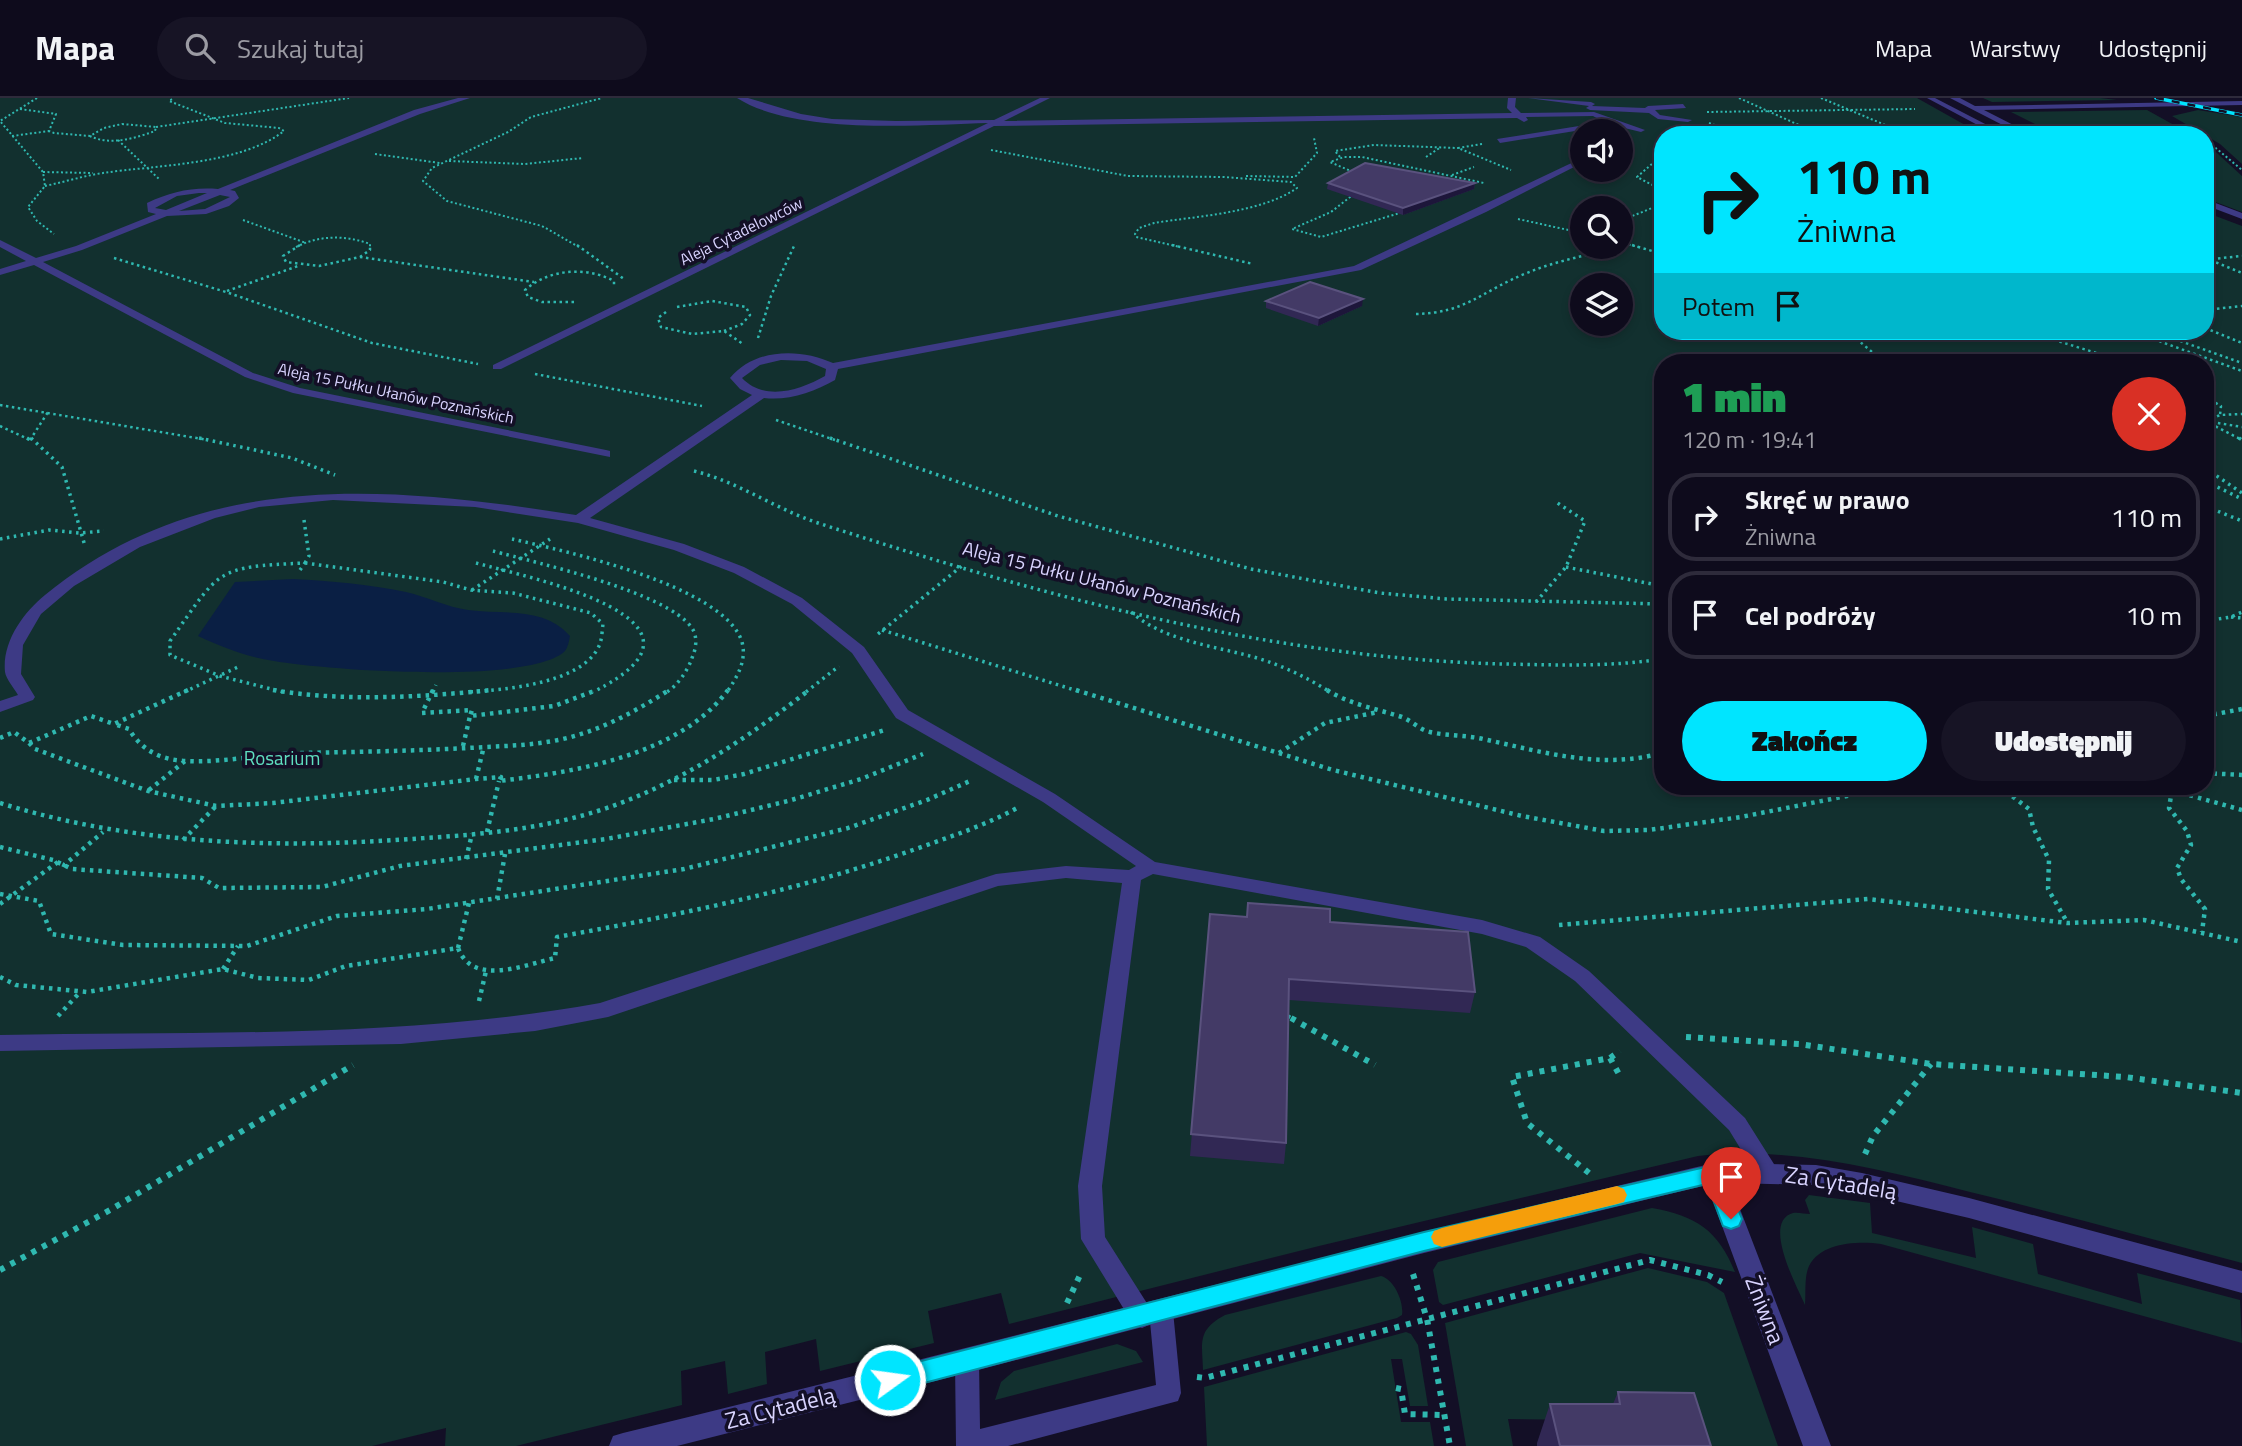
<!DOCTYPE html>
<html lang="pl">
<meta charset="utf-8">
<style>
body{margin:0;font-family:"Titillium Web",sans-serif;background:#171425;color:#f1f3f6;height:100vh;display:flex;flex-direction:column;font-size:26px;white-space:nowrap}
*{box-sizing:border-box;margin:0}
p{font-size:23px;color:#9b9ba3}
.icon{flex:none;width:38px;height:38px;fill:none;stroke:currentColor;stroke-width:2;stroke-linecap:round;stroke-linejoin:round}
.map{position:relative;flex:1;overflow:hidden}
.details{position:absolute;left:1654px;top:256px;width:560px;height:441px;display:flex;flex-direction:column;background:#0e0b1c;border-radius:28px;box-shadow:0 4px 10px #0003,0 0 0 2px #2e2b3b}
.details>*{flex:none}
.hud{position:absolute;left:1654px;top:28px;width:560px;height:214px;border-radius:28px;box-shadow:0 4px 10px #0003,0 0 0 2px #2e2b3b;background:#00e5ff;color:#111;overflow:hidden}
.buttons{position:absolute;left:1570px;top:21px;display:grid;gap:14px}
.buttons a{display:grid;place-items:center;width:63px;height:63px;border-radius:50%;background:#0e0b1c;box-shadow:0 4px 10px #0003,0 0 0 2px #2e2b3b;font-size:35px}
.pin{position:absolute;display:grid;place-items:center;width:60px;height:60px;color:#fff;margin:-72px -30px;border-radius:50% 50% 50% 0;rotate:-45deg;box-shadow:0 0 7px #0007}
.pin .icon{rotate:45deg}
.me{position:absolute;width:77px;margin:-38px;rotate:76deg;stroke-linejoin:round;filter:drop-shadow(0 0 5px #0008)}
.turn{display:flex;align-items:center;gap:24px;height:147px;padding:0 28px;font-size:32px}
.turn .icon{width:91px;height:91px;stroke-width:2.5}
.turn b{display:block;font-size:49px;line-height:60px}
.then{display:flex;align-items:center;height:66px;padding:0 28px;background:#0003;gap:14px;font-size:26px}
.round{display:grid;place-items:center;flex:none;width:74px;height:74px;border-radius:37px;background:#171425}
.head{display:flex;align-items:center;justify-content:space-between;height:119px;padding:0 28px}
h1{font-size:42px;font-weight:800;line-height:52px;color:#1e9e55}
.button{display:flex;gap:14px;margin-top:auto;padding:14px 28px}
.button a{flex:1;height:80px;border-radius:42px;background:#00e5ff;color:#111;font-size:28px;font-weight:800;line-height:80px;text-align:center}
.button a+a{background:#171425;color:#f1f3f6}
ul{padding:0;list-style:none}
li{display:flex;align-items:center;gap:21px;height:88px;margin:0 14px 10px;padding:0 14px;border:4px solid #2e2b3b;border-radius:28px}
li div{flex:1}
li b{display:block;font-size:26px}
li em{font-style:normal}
header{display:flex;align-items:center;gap:42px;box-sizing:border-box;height:98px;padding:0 35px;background:#0e0b1c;border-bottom:2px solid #2e2b3b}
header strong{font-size:33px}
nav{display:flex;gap:38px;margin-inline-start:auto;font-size:24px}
.search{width:490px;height:63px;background:#171425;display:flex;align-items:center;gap:18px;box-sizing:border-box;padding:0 24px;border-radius:38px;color:#9b9ba3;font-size:26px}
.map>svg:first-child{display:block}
</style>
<header>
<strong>Mapa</strong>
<div class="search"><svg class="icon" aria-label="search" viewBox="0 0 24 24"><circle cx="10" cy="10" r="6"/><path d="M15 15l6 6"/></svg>Szukaj tutaj</div>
<nav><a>Mapa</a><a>Warstwy</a><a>Udostępnij</a></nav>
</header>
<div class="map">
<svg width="2242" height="1348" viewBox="0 0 2242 1348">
<rect width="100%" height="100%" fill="#130f26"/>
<path fill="#12302f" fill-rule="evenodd" d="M 0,0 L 1917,0 L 1974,32 L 1996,37 L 1662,37 L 1662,233 L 2205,233 L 2205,114 L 2242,128 L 2242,1165 C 2151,1141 2061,1116 1970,1094 C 1879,1071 1793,1048 1698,1058 L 1319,1148 L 1009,1226 L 1001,1195 L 928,1213 L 934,1245 L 820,1273 L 816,1241 L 765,1254 L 767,1286 L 728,1296 L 725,1263 L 681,1273 L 682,1307 L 516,1348 L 445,1348 L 446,1330 L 372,1348 L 0,1348 ZM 1582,33 L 1620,33 L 1620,72 L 1582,72 ZM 1582,110 L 1620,110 L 1620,149 L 1582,149 ZM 1582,187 L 1620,187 L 1620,226 L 1582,226 ZM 1662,264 L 2205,264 L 2205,688 L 1662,688 Z
M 1983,0 L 2100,0 L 2117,2 L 1992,4 Z
M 2147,12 L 2192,37 L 2048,37 L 2051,34 L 2011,14 Z
M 2198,12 L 2242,19 L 2242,66 L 2220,46 L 2172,18 Z
M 2205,44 L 2242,78 L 2242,114 L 2205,100 Z
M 1809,1097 L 1870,1105 L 1872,1135 L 1976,1160 L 1972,1129 L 2033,1146 L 2038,1176 L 2142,1206 L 2137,1175 L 2240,1202 L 2242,1245 L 1881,1146 C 1859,1143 1821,1144 1809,1168 C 1804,1179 1806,1195 1805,1207 C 1798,1190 1761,1124 1793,1115 C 1798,1114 1805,1116 1810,1116 L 1805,1102 Z
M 1652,1110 C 1696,1118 1718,1132 1735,1174 L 1640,1155 L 1443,1207 L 1439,1204 L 1433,1172 L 1438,1164 Z
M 1648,1170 L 1707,1184 L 1724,1195 L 1778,1348 L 1704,1348 L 1696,1323 L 1508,1321 L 1513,1348 L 1466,1348 L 1445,1225 Z
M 1381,1178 C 1395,1182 1404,1205 1402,1217 L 1397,1220 L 1203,1272 C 1202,1244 1197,1232 1225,1217 Z
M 1406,1234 L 1411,1236 L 1418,1247 L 1428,1308 L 1410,1308 L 1402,1261 L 1391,1261 L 1401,1324 L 1430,1324 L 1434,1348 L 1207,1348 L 1204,1289 Z
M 1117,1246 L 1136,1253 L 1143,1264 L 995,1302 L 1001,1284 L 1014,1273 Z"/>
<path fill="#0a1f44" d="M 293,481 C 331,483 368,486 406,494 C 427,499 447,509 468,512 C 503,517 544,508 570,538 C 569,543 568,549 565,553 C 530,587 324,572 274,563 C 247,559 222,549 198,538 L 235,484 Z"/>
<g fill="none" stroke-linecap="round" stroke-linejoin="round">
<path stroke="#2fb8b0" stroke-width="2" stroke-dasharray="2 2.5" stroke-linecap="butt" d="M 37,0 L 0,23 L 43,74 L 45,88 L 28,109 L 37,123 L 54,136
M 1739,0 L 1821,37
M 1821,0 L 1909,37
M 20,11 L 56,16 L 49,33 L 54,35 L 90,38
M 1707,14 L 1915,11
M 1709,25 L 1744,37
M 122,26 L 156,29 L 155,33 C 136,40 109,48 90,38 L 104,30 Z
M 2183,28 L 2198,37
M 156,29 L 349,0
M 1770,30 L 1802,29
M 2065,34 L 2075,37
M 2049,36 L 2071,32
M 12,38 L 49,33
M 2205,41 L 2242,72
M 118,42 L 159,81
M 1482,46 L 1458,50 L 1511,72
M 991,52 L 1128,78 L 1224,79 L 1291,84 L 1297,90 C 1261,115 1197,118 1154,125 L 1139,130 L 1135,136 L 1136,139 L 1180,149
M 375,56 L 440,65
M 1662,57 L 1637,79 L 1662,92
M 1340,59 L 1335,53 L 1374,47 L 1458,50
M 1426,59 L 1441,49
M 449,63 L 525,66 L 583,60
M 43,74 L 93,75
M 1353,74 L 1330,64 L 1344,59 L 1362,59 L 1484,85
M 1452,77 L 1474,69
M 1246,78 L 1295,79 L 1317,55 L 1314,40
M 45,88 C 64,84 83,78 103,75 C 156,67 240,67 284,33 L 279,30 L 225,25 L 169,3 L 174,0
M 1354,96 L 1331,114 L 1292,131 L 1321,139 L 1403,114
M 1518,121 L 1582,135
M 243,122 L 306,145
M 1620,123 L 1662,106
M 1620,144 L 1638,149
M 296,149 C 319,137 346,137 370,146 L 370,149
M 579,149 L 542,128 L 447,103 L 423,83 L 432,70 L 508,34 L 531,19 L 602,0"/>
<path stroke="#2fb8b0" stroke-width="2.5" stroke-dasharray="2.5 3.5" stroke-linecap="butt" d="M 300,147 L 283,158 L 286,164 L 319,168 L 360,159
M 577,147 L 624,181
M 1172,147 L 1253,166
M 1632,147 L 1662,156
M 360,159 L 534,184
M 360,159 L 370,152 L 370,147
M 114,160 L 226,194 L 372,245 L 478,266
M 2205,160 L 2242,175
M 2212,161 L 2242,158
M 227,193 L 298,168
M 574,204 L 542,204 L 528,199 L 525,192 C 549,171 586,168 614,183 L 614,188
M 677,209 L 712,203 L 746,209 L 750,217 L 742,226 L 724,233
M 2205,212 L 2242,208
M 666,214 L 658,220 L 661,229 L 692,236 L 724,233 L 743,246
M 1416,216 C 1467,215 1483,192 1527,175 C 1555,163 1586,158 1616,149
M 2205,230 L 2242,245
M 1847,233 L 1884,264
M 2025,233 L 2126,264
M 2131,233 L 2242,273
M 2152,233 L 2242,265
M 758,240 L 771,198 L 794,148
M 535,276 L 702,308
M 2205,299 L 2221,308 L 2220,317
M 0,307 L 208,342
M 776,322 L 835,342
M 2205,323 L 2242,342
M 2206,323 L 2220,317 L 2242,316
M 2212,324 L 2242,329
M 0,328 L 30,342
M 30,342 L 48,314"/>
<path stroke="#2fb8b0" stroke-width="3.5" stroke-dasharray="2.5 4.5" stroke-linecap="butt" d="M 27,340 L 30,342
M 31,340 L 62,369 L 85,448
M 199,340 L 292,360 L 335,377
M 830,340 L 1058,418 L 1251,471 L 1380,495 L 1446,501 L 1662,506
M 2239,340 L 2242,342
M 2205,370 L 2242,395
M 694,373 C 739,384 777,412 821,426 C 1042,498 1269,560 1503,566 C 1556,567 1610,569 1662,561
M 2205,383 L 2242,401
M 2205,408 L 2242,423
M 304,422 L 309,458 L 305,465
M 0,441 L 49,432 L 79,435 L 104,433
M 512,441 C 565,453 725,488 742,544 C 747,563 737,579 727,594
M 493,453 C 537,465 667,494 692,530 C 698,539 696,551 692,560 C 688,572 678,587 667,594
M 305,465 L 443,484 L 471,492 L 513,495 L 591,515 L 603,526 C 602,533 602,542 599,548 C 582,586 503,592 467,594
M 476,465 C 530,480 738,522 593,594
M 1566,469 L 1662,488
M 300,472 L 305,465
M 472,492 L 550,441
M 1536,504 L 1566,469 L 1585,423 L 1556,404
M 1131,514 C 1162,541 1207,547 1246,557 C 1275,564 1305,578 1330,594
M 2231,519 L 2242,520
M 2205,523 L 2231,519 L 2242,514
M 882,532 L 1081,594
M 878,536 L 963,467
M 184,594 L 238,569
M 283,594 L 220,578 L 170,557 L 170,543 C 221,471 214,469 305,465
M 433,594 L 436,587
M 806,594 L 839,568"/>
<path stroke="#2fb8b0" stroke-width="4.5" stroke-dasharray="3.5 5" stroke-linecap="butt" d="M 188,592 L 114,626 L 129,631 C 141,652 161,662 186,663 C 223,665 261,656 298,655 C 354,654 411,653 468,650 C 500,648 532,648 563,641 C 602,632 636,613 669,592
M 273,592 C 342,604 421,599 492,592
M 433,592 L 422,615 L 472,612 L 470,618 L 554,608 L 597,592
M 1076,592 L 1333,672 L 1522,718 L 1604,733 L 1649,732 L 1741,719 L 1897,688
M 1327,592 C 1349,606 1377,611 1402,619 C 1412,623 1420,632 1430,634 C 1447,638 1466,637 1483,641 C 1543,654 1601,672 1662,655
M 2205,618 L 2242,611
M 0,640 L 14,634 L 29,645 L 91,618 L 114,626
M 29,645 L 35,651 L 148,693 L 216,708 L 273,705 L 476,681 L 501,679 L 499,683 C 574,674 679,658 728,592
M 463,648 L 470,618
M 1279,655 L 1325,625 L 1378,614
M 2205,675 L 2242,677
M 476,681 L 484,648
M 674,682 L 713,682 L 744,676 L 885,632
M 1999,688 L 2029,711 L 2033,729 L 2049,762 L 2048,791 L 2067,824
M 2157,688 L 2242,712
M 149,692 L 185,663
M 2172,692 L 2169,710 L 2187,733 L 2191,747 L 2177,770 L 2181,781 L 2205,811 L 2202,834
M 0,705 C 138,748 282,751 425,740 C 490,736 557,729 618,706 C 688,680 750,638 809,592
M 487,734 L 499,683
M 183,742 L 216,708
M 0,749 L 53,762 L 72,771 L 202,780 L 219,790 L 322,789 L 400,768 L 606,741 L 714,721 L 788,703 L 861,681 L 923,656
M 466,761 L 472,736
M 0,796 L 39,803 L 51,836 L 123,847 L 247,848 L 337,818 L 427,811 L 684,771 L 848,730 L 927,702 L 970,683
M 497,801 L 505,756
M 0,806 L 58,764 L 64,767 L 103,734
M 1559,827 L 1868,801 L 2067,825 L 2144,822 L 2242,844
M 458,850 L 469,805
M 223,871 L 238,848
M 0,879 L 16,887 L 87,894 L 223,871 L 258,880 L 309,882 L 346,868 L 458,850 C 473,889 524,867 555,860 L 557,839 C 678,817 797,793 913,752 C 949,739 984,728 1017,710
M 479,903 L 486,873
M 58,918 L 81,893
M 1287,918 L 1294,922"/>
<path stroke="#2fb8b0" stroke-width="6" stroke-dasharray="5 7" stroke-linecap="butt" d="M 1291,920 L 1375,967
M 1686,939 L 1799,946 L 1931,966 L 2125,979 L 2242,995
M 1610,960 L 1620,978
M 1865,1056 L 1873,1038 L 1931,966
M 1589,1075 L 1527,1025 L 1512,979 L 1610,960 L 1620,953
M 0,1172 L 110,1112 L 353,967
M 1413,1176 L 1427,1221 L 1450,1348
M 1067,1205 L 1081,1175
M 1197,1279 L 1205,1280 L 1650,1162 L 1708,1177 L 1722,1184
M 1396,1290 L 1401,1291 L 1405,1316 L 1444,1317"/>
<path fill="#3d3a85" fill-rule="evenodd" d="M 1927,0 L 1935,0 L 1989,28 L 2026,37 L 1985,31 Z
M 1161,1203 L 1169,1206 L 1173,1213 L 1181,1295 L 1178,1303 L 1008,1348 L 956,1348 L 955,1263 L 959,1255 L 967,1252 L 975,1255 L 979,1263 L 980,1331 L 1156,1287 L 1149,1213 L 1153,1206 Z"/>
<path fill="#3d3a85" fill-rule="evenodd" d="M 458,0 L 470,0 L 420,16 L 230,92 L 235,93 L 239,100 L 229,108 L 206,116 L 167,118 L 82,152 L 43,164 L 253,275 L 300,290 L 606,352 L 610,353 L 610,359 L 293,295 L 245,279 L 34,167 L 0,177 L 0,171 L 26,163 L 0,149 L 0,142 L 36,160 L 76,148 L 156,116 L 148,114 L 147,105 C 171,94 191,89 218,91 L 414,12 ZM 199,95 L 207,95 L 166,112 L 155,110 L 177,98 ZM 220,97 L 230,99 L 205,111 L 179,113 Z
M 737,0 L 748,0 L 801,16 L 832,21 L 896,23 L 994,22 L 1040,0 L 1050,0 L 1004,23 L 1512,15 L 1507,10 L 1508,0 L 1516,0 L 1515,9 L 1521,15 L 1594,14 L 1645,32 L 1641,34 L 1612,27 L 1500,45 L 1497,41 L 1604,24 L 1593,18 L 1526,19 L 1528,22 L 1524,24 L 1517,20 L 994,28 L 501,271 L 493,271 L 493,267 L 988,25 C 920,27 795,37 737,0 Z
M 1528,0 L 1591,4 L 1595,6 L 1592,8 L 1645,10 L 1648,8 L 1683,6 L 1686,10 L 1655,12 L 1660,17 L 1692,22 L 1688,24 L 1658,21 L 1649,15 L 1590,12 L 1586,10 L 1589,8 Z
M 1582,60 L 1582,65 L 1486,114 L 1361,172 L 838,271 L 835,282 C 814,294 788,303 764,300 L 590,420 L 684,446 L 744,469 L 802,500 L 864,549 L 908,612 L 1055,696 L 1155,764 L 1482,822 L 1540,839 L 1589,873 L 1745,1020 L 1779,1074 L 1775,1081 L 1767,1084 L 1759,1081 L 1729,1032 L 1575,883 L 1526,849 L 1482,836 L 1153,776 L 1141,782 L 1102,1088 L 1105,1139 L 1155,1218 L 1151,1226 L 1142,1230 L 1133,1226 L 1081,1141 L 1078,1088 L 1122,785 L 1066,780 L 998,788 L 608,919 L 535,933 L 401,946 L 0,953 L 0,937 C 200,933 403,941 600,905 L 996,776 L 1066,768 L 1129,772 L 1136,768 L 1043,704 L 896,620 L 852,555 L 792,506 L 734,475 L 674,452 L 578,425 L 475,409 L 333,402 L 259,409 L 215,420 L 140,449 L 74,488 L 41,516 L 23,547 L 21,576 L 35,599 L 33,602 L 0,614 L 0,603 L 18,597 C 14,590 6,581 5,574 C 2,544 23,515 45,497 C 202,369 390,388 576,417 L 752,297 L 740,291 L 730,280 C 755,250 800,250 833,265 L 1354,168 ZM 781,262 L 807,263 L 826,271 L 825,278 C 800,292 765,304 742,280 L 760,267 Z"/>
<path fill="#3d3a85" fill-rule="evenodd" d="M 1714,1065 L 1816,1067 L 1862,1075 L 1969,1100 L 2242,1173 L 2242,1195 L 1969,1120 L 1862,1095 L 1816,1087 L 1730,1085 L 1831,1348 L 1803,1348 L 1707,1087 L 1424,1155 L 967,1275 L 677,1348 L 609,1348 L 613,1338 L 623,1335 C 987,1246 1349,1151 1714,1065 Z"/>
<path fill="#3d3a85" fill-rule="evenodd" d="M 1950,0 L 1960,0 L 1975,8 L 2242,3 L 2242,7 L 1984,12 L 2033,37 L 2022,37 Z
M 2205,101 L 2242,115 L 2242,121 L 2205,107 Z"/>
<g stroke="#00e5ff" stroke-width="3.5">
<path id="rail" d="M 2156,0 L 2242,17"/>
</g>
<use href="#rail" stroke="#130f26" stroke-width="2.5" stroke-dasharray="8" stroke-linecap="butt"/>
</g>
<path fill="#312854" d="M 1328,85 L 1475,85 L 1474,91 L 1403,117 L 1327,91 Z
M 1266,203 L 1362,208 L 1318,228 L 1266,210 Z
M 1210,816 L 1330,824 L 1475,894 L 1470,915 L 1289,902 L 1286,1045 L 1284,1066 L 1190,1058 Z
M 1618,1294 L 1711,1348 L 1537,1348 L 1537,1345 L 1550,1306 L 1613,1306 Z"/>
<path fill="#1d163a" d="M 1475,85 L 1474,91 L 1403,117 L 1403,110 Z
M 1363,201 L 1362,208 L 1318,228 L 1319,220 Z"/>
<path fill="#433a66" stroke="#5a527e" stroke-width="2" d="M 1365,65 L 1475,85 L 1403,110 L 1328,85 Z
M 1310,184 L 1363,201 L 1319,220 L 1266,203 Z
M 1248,805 L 1330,811 L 1330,824 L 1468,834 L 1475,894 L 1289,881 L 1286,1045 L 1191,1036 L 1210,816 L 1247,819 Z
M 1618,1294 L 1694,1295 L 1711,1348 L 1560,1348 L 1550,1306 L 1620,1306 Z"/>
<path fill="#00e5ff" stroke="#0095a6" stroke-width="2" d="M 1714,1067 L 1721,1069 L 1742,1121 L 1739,1128 L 1731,1131 L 1723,1128 L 1707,1086 L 1424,1153 L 890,1294 L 881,1290 L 878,1282 L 881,1274 L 890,1271 L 1424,1134 Z"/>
<path fill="#f59e0b" d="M 1617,1088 L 1624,1091 L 1627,1097 L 1624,1104 L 1617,1106 L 1442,1149 L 1434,1146 L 1431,1139 L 1434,1133 L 1442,1130 Z"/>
<g text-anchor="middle" stroke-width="7" stroke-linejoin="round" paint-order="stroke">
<g font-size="16" fill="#d9d4ff" stroke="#130f26">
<text transform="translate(741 133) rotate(-26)" y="6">Aleja Cytadelowców</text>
<text transform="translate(396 295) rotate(12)" y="6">Aleja 15 Pułku Ułanów Poznańskich</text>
</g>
<g font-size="19" fill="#d9d4ff" stroke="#130f26">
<text transform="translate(1102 484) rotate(14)" y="7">Aleja 15 Pułku Ułanów Poznańskich</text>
</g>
<g font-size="19" fill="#5fe0c0" stroke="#130f26">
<text x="282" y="667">Rosarium</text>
</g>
<g font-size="23" fill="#d9d4ff" stroke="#130f26">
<text transform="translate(1841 1085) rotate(9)" y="8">Za Cytadelą</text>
<text transform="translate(1765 1212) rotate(69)" y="8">Żniwna</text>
<text transform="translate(780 1310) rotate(-14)" y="8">Za Cytadelą</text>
</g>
</g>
</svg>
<div class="buttons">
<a><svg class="icon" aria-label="sound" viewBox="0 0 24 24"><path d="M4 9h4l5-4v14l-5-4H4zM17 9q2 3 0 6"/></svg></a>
<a><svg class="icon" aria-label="search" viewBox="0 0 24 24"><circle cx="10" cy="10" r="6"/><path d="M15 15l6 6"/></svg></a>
<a><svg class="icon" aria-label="layers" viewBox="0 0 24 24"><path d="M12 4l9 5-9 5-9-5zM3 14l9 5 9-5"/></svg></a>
</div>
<div class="pin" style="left:1731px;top:1121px;background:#d93025"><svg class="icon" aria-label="arrive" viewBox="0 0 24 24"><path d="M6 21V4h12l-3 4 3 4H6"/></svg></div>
<svg class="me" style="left:890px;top:1282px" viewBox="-20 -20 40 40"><circle r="17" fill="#00e5ff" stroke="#fff" stroke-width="3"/><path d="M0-11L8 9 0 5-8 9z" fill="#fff"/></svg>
<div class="hud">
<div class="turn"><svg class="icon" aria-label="right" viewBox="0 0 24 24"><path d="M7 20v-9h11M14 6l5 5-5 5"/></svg><div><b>110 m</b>Żniwna</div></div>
<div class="then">Potem<svg class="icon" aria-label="arrive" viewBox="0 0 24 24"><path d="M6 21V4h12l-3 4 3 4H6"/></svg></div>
</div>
<section class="details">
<div class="head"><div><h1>1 min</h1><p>120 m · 19:41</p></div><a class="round" style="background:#d93025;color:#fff"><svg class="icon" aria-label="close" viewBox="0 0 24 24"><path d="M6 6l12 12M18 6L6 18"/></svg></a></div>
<ul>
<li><svg class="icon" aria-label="right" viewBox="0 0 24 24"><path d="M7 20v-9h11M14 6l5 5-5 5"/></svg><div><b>Skręć w prawo</b><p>Żniwna</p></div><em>110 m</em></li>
<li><svg class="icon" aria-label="arrive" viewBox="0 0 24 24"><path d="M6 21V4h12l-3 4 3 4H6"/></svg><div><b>Cel podróży</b></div><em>10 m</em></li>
</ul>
<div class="button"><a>Zakończ</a><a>Udostępnij</a></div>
</section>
</div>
